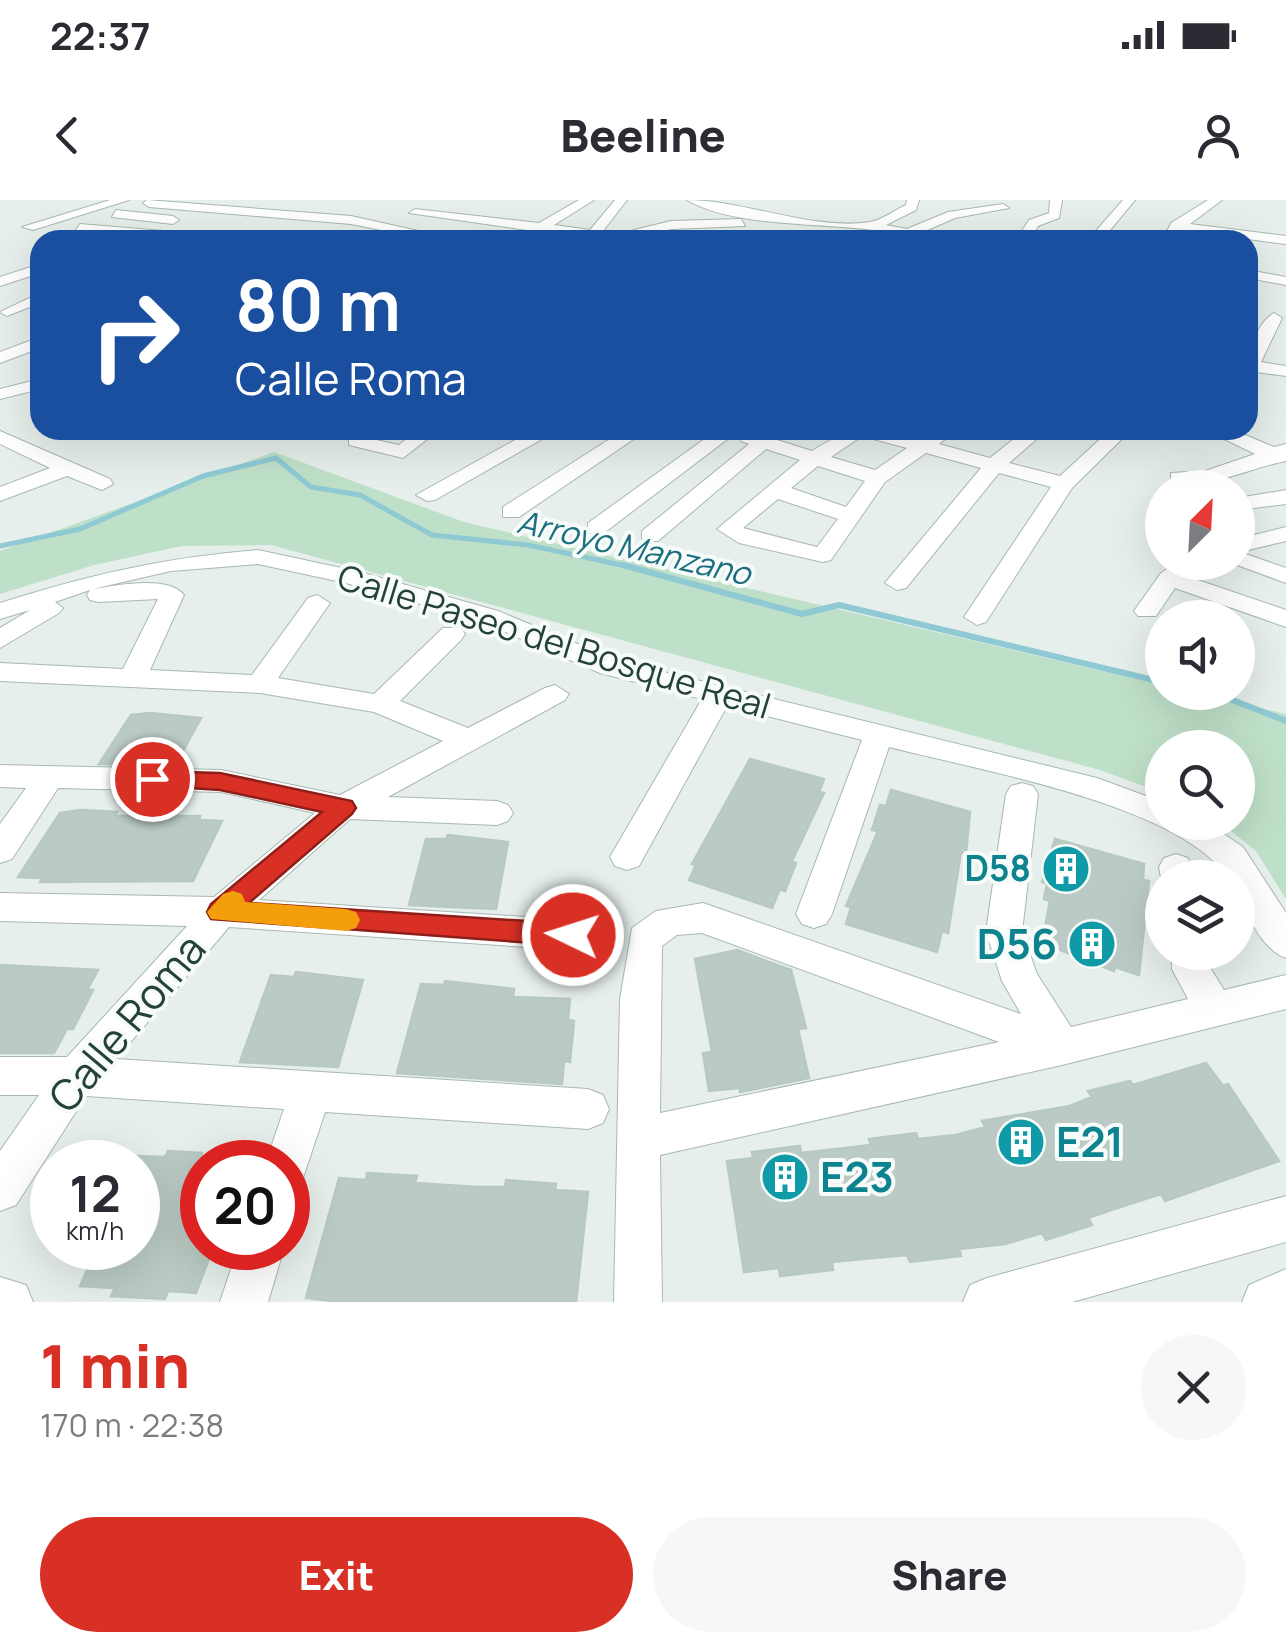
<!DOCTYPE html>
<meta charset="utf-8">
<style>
body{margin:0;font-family:Manrope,sans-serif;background:#f7f7f7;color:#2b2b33;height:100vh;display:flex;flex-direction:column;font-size:38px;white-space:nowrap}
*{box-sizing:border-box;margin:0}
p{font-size:32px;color:#7c7c81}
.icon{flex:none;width:55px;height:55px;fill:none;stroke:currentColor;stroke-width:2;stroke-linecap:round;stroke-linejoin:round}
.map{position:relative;height:1102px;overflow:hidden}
.sheet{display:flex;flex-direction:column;background:#fff;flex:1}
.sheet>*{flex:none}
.top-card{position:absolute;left:30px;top:30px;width:1228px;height:210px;border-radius:30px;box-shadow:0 10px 40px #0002;background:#1a4fa0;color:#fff;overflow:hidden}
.needle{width:65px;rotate:24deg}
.tools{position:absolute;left:1145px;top:270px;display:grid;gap:20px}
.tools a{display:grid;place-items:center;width:110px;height:110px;border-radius:50%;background:#fff;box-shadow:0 10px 40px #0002;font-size:50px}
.speed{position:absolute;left:30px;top:940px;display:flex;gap:20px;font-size:50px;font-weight:700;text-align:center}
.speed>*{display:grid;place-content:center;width:130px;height:130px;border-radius:50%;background:#fff;box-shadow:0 10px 40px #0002;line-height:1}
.speed small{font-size:25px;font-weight:400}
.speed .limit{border:15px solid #d22;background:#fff;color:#111}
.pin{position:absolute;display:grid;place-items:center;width:85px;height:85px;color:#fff;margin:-42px;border:5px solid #fff;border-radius:50%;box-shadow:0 2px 10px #0007}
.me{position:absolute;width:110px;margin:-55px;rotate:274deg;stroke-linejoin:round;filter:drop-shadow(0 0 8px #0008)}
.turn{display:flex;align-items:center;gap:35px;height:210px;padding:0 40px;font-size:45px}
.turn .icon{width:130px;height:130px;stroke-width:2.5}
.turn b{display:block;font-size:70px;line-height:85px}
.round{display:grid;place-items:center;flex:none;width:105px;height:105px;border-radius:52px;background:#f7f7f7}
.summary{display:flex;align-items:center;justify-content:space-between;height:170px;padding:0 40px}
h1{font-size:60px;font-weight:800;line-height:75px;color:#d93025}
.action{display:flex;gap:20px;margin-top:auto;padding:20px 40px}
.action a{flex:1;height:115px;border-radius:60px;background:#d93025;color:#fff;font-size:40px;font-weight:800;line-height:115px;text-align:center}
.action a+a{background:#f7f7f7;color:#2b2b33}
.status{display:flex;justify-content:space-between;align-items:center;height:70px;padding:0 50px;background:#fff;direction:ltr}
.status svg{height:28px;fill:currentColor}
header{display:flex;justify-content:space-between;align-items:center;height:130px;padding:0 40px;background:#fff;font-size:45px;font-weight:800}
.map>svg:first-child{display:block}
</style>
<div class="status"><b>22:37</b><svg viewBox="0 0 49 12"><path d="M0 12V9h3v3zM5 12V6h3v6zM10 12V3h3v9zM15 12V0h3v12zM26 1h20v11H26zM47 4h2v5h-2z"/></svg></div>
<header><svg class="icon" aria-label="back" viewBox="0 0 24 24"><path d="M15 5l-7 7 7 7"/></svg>Beeline<svg class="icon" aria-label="person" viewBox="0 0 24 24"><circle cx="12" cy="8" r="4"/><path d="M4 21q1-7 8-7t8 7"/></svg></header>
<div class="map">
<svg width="1286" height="1102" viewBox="0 0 1286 1102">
<rect width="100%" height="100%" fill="#e6efeb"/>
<path fill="#bfe0c8" d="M 274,252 L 464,322 L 1162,485 L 1162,492 L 1196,493 L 1286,514 L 1286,699 L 1256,651 L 1221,623 L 1238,622 L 1238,548 L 1162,548 L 1162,593 L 1100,570 L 271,345 L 182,346 L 94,365 L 0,394 L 0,351 Z"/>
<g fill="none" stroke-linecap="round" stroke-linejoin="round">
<path stroke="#8ec9d4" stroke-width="5" d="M 0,346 L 80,329 L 203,276 L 276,258 L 311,287 L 360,295 L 432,335 L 528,345 L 635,368"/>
<path stroke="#8ec9d4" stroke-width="6" d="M 623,365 L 802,414 L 839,405 L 1162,482
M 1212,492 L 1286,521"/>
</g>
<path fill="#bbcac4" stroke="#b8c9c2" stroke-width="2.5" d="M 150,513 L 201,518 L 175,565 L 99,564 L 131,515 Z
M 750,559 L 824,579 L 819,592 L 824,593 L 792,661 L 796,663 L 785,691 L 780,689 L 772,708 L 689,680 L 696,665 L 692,664 Z
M 891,590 L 970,612 L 966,654 L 961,652 L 948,733 L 942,731 L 937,752 L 846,724 L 851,707 L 846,706 L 878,631 L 872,630 L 880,605 L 886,606 Z
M 81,610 L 117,612 L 115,616 L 200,616 L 199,620 L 222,621 L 193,681 L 40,682 L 42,678 L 18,677 L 60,613 Z
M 448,635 L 508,642 L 496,709 L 409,705 L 426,639 L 446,639 Z
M 1055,639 L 1144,664 L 1143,680 L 1149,681 L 1139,775 L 1115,767 L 1114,771 L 1042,743 L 1050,701 L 1044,699 L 1047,683 L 1042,682 Z
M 737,750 L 791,770 L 806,828 L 798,829 L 809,878 L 740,892 L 740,888 L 709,891 L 703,853 L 712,852 L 695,759 Z
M 0,765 L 98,770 L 87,790 L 93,790 L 73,829 L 67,829 L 54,853 L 0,853 Z
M 296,772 L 363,780 L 338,867 L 240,862 L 271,775 L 294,777 Z
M 445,781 L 514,789 L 513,797 L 570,799 L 568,820 L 574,821 L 570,862 L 564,861 L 562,884 L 397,873 L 421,784 L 444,785 Z
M 1206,863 L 1223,886 L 1228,884 L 1279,961 L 1165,1001 L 1161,994 L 1111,1010 L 1088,1018 L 1092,1025 L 1046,1040 L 1042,1033 L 1005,1044 L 959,1049 L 961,1056 L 910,1062 L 907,1055 L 873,1058 L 832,1062 L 833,1070 L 780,1076 L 779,1068 L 744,1072 L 727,961 L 753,958 L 752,952 L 800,946 L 801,953 L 871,945 L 869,939 L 916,933 L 918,939 L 956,935 L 985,927 L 982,921 L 1070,906 L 1092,897 L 1088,891 L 1130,881 L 1133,885 Z
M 168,951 L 202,953 L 202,1048 L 213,1048 L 196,1093 L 168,1091 L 165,1099 L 111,1096 L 115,1088 L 80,1086 L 97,1048 L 138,1048 L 138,956 L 165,957 Z
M 367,973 L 417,976 L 415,983 L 477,987 L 505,987 L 506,980 L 556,984 L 555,990 L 588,992 L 576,1102 L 341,1102 L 306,1098 L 339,978 L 366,980 Z"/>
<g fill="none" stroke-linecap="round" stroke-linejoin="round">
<g stroke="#a8b8b2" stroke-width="2">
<path id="minor" d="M 110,0 L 129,0 L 33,30 L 22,27 Z
M 147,0 L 351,16 L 459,40 L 432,40 L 351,24 L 149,7 L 143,3 Z
M 579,0 L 594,0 L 554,25 L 590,30 L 615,0 L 627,0 L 596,40 L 409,13 L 415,9 L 539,23 Z
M 687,0 C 744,0 813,31 870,22 C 882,20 895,10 906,5 L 907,0 L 919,0 L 916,10 L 886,25 L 907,29 L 948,12 L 1003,4 L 1009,8 L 955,18 L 923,32 L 952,40 C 924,40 900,34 873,30 C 820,23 733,27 687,0 Z
M 1050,0 L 1062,0 L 1059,18 L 1038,26 L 1030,40 L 1016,40 L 1029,20 L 1049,13 Z
M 1123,0 L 1135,0 L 1102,40 L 1088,40 Z
M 1208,0 L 1222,0 L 1190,24 L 1286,36 L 1286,44 L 1180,30 L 1166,34 L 1171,23 Z
M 116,10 L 173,16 L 179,20 L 173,24 L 112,17 Z
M 741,19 L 745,26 L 671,29 L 629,40 L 634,30 L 671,21 Z
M 80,24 L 222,36 L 229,40 L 75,31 Z
M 40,64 L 40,73 L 0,86 L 0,77 Z
M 1248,70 L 1286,77 L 1286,85 L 1248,78 Z
M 40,93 L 40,103 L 7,116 L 0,112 Z
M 1274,113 L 1282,118 L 1261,162 L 1286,166 L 1286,176 L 1256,172 L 1248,176 C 1248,155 1255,124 1274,113 Z
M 40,137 L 40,148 L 0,163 L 0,152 Z
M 40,179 L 40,189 L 0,199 L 0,189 Z
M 349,230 L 369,230 L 367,238 L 399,245 L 417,230 L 439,230 L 403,258 L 349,245 Z
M 533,230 L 558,230 L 435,300 L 427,301 L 416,295 Z
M 624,230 L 647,230 L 519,317 L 503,317 L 503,307 Z
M 717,230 L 738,231 L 604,333 L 588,333 L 588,323 Z
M 765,230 L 787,230 L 777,240 L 812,251 C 854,224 873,227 920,239 L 933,230 L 956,230 L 939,244 L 990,258 L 1025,230 L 1047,230 L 1009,263 L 1060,276 L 1110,230 L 1131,230 L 1072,288 L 986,422 L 977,425 L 964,417 L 1051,287 L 999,273 L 906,388 L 897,390 L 885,383 L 981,268 L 926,253 L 885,282 L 831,360 L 823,362 L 739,343 L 717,329 L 800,260 L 766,249 L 658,341 L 642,341 L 642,331 L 749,244 L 741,241 L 741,233 L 760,234 ZM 862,236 L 907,248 L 875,270 L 831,257 ZM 818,266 L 865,281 L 846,307 L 791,288 ZM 778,299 L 838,319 L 817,347 L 743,328 Z
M 1206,230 L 1233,230 L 1274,247 L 1286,244 L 1286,261 C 1249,268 1210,290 1171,281 L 1171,273 L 1205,271 L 1255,254 Z
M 0,231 L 110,279 L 113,284 L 102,290 L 67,276 L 0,301 L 0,287 L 50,268 L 0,244 Z
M 1286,290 L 1286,304 L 1238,310 L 1238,298 Z
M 1286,327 L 1286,341 L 1240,352 L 1286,368 L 1286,383 L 1229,362 L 1238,362 L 1238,339 Z
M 258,350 L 360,372 L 498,411 L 619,461 L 1097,578 L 1162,602 L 1162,622 L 1206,622 L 1243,647 L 1286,713 L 1286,758 C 1261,750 1238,703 1238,678 L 1227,678 C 1183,605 973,569 889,547 L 832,714 L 826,724 L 814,728 L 802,724 L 796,714 L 862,540 L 727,506 L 639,666 L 627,670 L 615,666 L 610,657 L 702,499 L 600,473 L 480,421 L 346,383 L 258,364 L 171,371 L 97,388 L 93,389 C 117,385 169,375 184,395 L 150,470 L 252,475 L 308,398 L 317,395 L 330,403 L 278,478 L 374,494 L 443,428 L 461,428 L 465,434 L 461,440 L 400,501 L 468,528 L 545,488 L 555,485 L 569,494 L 565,500 L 388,597 L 497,601 L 508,605 L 513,613 L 508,621 L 497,625 L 350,619 L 259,700 L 573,720 L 586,724 L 591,735 L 586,746 L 573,750 L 229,727 L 116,859 L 588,889 L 603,895 L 609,909 L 603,923 L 588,929 L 325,912 L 303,978 L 288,985 L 288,962 L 266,962 L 284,909 L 86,896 L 16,1005 L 0,1011 L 0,951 L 39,895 L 0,895 L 0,857 L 67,857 L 187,726 L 0,721 L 0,693 L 214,697 L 315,613 L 221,592 L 58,588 L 12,659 L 0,663 L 0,624 L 26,588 L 0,587 L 0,565 L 221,570 L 340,595 L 443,541 L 374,512 L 260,493 L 0,481 L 0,463 L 123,469 L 158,399 L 99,402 L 90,400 L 87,395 L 90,390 L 55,402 L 63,408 L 59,413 L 0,448 L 0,428 L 30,410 L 0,419 L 0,403 C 88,375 166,357 258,350 Z
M 1178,362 L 1208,362 L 1189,377 L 1286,410 L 1286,427 L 1175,388 L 1156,416 L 1138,416 L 1134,411 L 1161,373 Z
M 1022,583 L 1033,586 L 1038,594 L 1022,732 L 1037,774 L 1071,827 L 1188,799 L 1172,769 L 1171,752 L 1207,752 L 1209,766 L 1224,790 L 1286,775 L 1286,809 L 1062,865 L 660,955 L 662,1102 L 614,1102 L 620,799 L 632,728 L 656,711 L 703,703 L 1021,814 L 1002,781 L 986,732 L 1006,594 L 1011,586 ZM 702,733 L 999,842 L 660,913 L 662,746 L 677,735 Z
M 1176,654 L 1188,658 L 1194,678 L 1162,678 L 1162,683 L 1159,667 L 1164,658 Z
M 1286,996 L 1286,1042 L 1072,1102 L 963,1102 L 970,1085 L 987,1078 Z
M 238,1048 L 284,1048 L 268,1102 L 220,1102 Z
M 1286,1069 L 1286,1102 L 1242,1102 L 1249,1085 Z
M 0,1077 L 26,1085 L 33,1102 L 0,1102 Z"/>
</g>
<use href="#minor" fill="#fff" fill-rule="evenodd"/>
</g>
<path fill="#d93025" stroke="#8d1f18" stroke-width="2.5" d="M 152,571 L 220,573 L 352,601 L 356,608 L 352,614 L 249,703 L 573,724 L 582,727 L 586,735 L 582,743 L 573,746 L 211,719 L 207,712 L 211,704 L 322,612 L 220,590 L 144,585 L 141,579 Z"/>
<path fill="#f59e0b" d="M 233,691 L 242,694 L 245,702 L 346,709 L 356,712 L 360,720 L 356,728 L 346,731 L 211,719 L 207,712 L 223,694 Z"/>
<defs>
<g id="building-disc" transform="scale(2.5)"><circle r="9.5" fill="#0f9aa8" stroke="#f7fbf9"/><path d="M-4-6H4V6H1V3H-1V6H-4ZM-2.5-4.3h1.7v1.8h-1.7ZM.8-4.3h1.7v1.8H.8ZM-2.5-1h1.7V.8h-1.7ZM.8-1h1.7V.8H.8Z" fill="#fff"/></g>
</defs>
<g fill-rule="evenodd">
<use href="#building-disc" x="1066" y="669"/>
<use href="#building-disc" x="1092" y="744"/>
<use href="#building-disc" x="1021" y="942"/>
<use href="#building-disc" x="785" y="977"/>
</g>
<g text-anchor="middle" stroke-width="8" stroke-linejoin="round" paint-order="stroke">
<g font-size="32" font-style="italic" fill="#1c6f80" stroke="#f7fbf9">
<text transform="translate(634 348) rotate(13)" y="11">Arroyo Manzano</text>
</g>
<g font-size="35" fill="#24423a" stroke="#f7fbf9">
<text transform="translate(554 442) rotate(17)" y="12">Calle Paseo del Bosque Real</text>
</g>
<g font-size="35" font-weight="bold" fill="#0d838f" stroke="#f7fbf9" text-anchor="end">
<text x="1031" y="681">D58</text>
</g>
<g font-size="42" font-weight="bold" fill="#0d838f" stroke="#f7fbf9" text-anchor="start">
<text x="1057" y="759" text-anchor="end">D56</text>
<text x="1056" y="957">E21</text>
<text x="820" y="992">E23</text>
</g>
<g font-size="42" fill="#24423a" stroke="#f7fbf9">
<text transform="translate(127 823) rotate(-50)" y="15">Calle Roma</text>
</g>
</g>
</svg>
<div class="tools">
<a><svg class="needle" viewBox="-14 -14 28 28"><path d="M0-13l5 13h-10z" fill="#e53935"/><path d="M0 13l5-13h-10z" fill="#7c7c81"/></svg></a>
<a><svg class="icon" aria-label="sound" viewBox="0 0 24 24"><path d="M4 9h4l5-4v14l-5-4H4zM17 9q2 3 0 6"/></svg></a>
<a><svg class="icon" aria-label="search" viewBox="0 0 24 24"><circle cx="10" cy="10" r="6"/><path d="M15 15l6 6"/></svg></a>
<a><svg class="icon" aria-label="layers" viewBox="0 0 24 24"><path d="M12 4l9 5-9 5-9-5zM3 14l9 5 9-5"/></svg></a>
</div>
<div class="speed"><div>12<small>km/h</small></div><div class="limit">20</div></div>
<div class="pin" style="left:152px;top:579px;background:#d93025"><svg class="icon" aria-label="arrive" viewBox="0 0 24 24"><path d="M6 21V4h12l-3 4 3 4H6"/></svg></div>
<svg class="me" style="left:573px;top:735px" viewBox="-20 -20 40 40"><circle r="17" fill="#d93025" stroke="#fff" stroke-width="3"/><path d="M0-11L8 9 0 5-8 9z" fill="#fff"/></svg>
<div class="top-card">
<div class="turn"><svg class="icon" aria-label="right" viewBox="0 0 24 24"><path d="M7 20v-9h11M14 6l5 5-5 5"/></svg><div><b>80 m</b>Calle Roma</div></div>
</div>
</div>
<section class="sheet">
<div class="summary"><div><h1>1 min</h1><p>170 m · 22:38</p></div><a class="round"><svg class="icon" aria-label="close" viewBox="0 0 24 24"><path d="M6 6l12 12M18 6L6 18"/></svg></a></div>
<div class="action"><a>Exit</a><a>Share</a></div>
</section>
